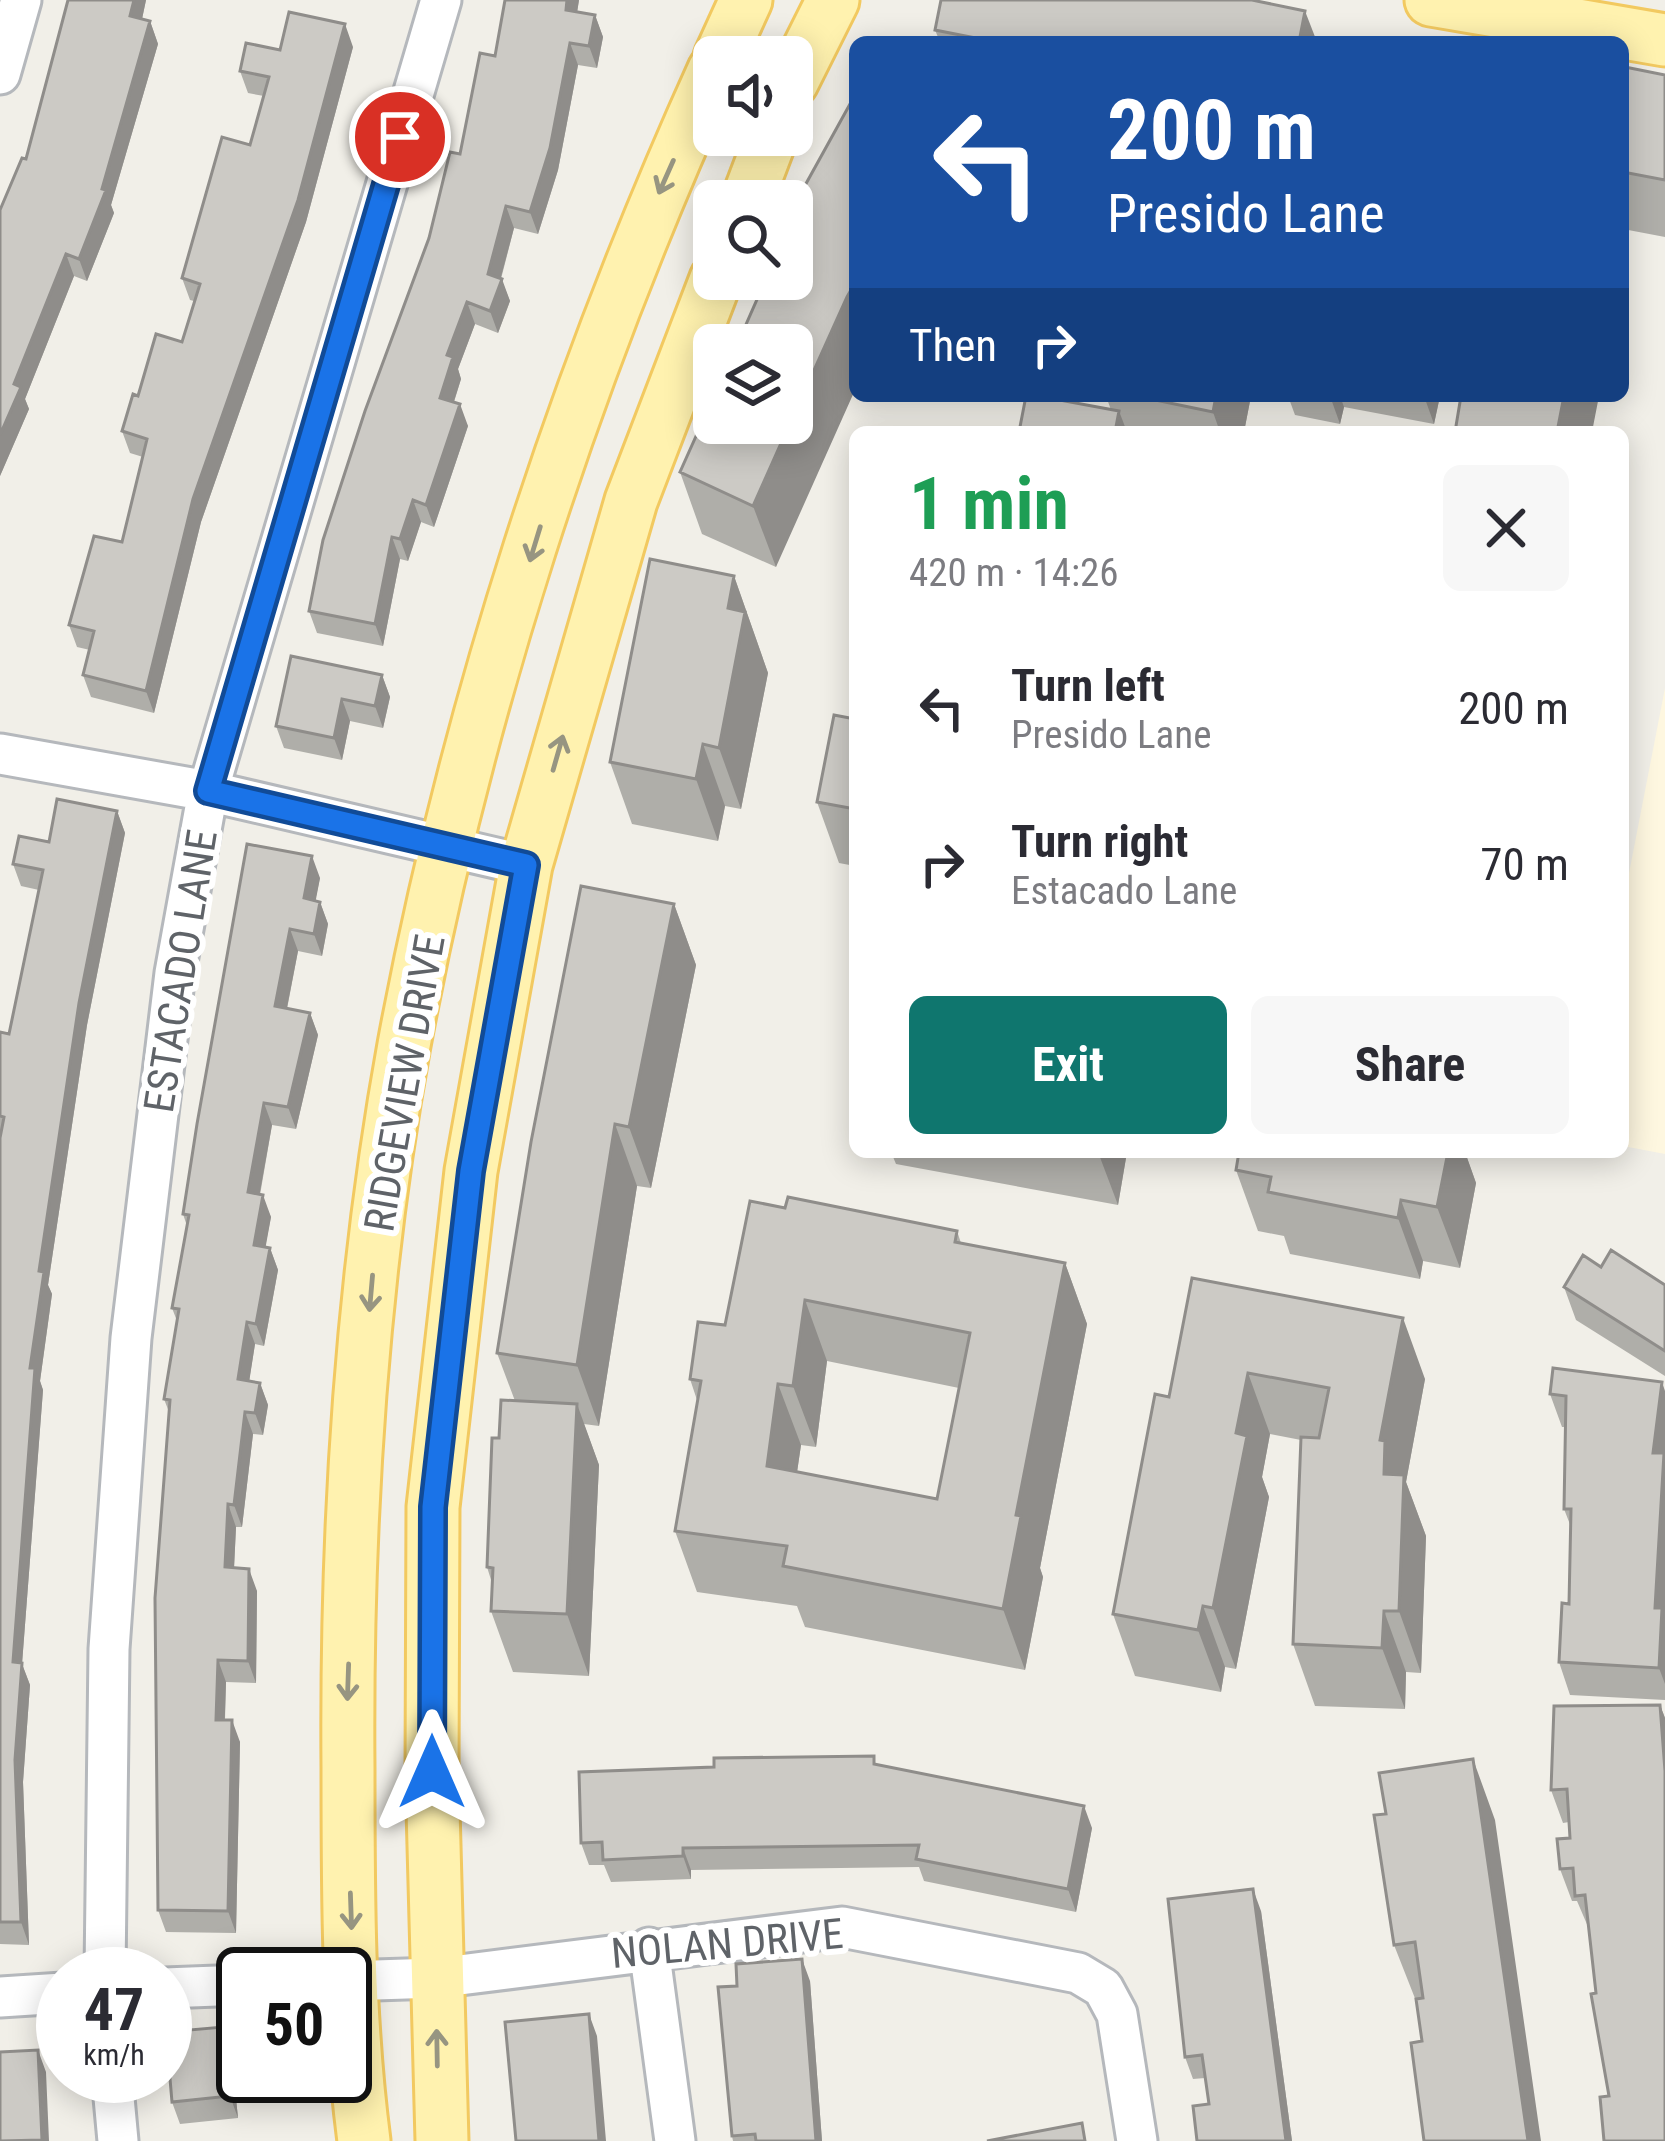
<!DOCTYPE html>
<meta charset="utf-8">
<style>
body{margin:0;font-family:"Roboto Condensed",sans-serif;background:#f7f7f7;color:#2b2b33;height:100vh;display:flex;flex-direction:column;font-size:45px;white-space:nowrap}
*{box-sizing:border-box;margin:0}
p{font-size:39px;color:#7c7c81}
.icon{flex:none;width:66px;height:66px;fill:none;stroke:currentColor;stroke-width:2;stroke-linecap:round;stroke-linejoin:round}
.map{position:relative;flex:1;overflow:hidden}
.sheet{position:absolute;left:849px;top:426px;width:780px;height:732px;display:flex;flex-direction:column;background:#fff;border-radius:18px;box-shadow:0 6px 30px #0003}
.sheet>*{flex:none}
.banner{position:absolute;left:849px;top:36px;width:780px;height:366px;border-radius:18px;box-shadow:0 6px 30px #0003;background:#1a4fa0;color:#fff;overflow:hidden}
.buttons{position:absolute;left:693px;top:36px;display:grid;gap:24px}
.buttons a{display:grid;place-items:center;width:120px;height:120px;border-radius:18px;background:#fff;box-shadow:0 6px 30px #0003;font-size:60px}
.speed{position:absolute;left:36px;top:1947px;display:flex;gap:24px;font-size:60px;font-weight:700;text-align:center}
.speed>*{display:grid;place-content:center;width:156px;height:156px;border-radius:50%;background:#fff;box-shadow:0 6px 30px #0003;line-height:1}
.speed small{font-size:30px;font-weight:400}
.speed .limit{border:6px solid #111;border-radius:18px;background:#fff;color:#111}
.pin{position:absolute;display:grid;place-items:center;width:102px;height:102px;color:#fff;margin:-51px;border:6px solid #fff;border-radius:50%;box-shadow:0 3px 12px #0007}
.me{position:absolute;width:132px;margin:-66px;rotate:0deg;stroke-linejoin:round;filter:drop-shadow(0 0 9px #0008)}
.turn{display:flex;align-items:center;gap:42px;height:252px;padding:0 60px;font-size:54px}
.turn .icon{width:156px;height:156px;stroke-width:2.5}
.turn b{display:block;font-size:84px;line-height:102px}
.then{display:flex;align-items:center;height:114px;padding:0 60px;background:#0003;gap:24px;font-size:45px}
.round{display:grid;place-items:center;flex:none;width:126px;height:126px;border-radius:18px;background:#f7f7f7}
.headline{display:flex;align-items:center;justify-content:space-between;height:204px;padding:0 60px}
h1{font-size:72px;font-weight:700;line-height:90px;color:#1e9e55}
.button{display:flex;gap:24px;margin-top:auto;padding:24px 60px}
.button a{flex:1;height:138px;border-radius:18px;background:#0f766e;color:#fff;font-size:48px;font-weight:700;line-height:138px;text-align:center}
.button a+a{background:#f7f7f7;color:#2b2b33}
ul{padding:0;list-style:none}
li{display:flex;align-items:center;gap:36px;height:156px;padding:0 60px}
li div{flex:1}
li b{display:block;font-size:45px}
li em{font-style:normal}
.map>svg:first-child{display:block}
</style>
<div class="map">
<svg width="1665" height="2141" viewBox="0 0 1665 2141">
<rect width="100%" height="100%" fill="#f1efe8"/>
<path fill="#fef7e0" d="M 1665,688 L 1665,1154 L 1623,1146 L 1623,904 Z"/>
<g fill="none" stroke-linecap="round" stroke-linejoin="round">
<g stroke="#b5b8bc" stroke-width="45">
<path id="minor" d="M 0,74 L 21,0
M 0,754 L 208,791 L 526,865
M 649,1948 L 675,2141
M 105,1974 L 109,1649 L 131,1338 L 175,973 L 208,791 L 441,0
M 345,1981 L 436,1978 L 842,1927 L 1078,1973 L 1103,1988 L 1117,2014 L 1137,2141
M 165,1988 L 243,1985
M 0,1997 L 63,1993
M 112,2076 L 118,2141"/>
</g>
<g stroke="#f2c960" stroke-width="57">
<path id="major" d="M 1431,0 L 1665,40
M 720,57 L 746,0
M 792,82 L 833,0
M 747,201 L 772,135
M 364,2141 C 348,2019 348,1891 348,1768 C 346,1528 361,1282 404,1045 C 466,711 574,379 714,70
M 442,2141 L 432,1772 L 433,1507 L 471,1171 L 526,865 L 631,501 L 716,279"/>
</g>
<use href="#minor" stroke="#fff" stroke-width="39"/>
<use href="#major" stroke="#fff2af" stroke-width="51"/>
</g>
<path fill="#afaea9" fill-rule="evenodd" d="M 68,0 L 146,0 L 142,19 L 150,21 L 158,44 L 111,205 L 114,213 L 87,281 L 74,276 L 25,399 L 29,409 L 0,476 L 26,159 Z
M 579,0 L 577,12 L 595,15 L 603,37 L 597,68 L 578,65 L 558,170 L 538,234 L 514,228 L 501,279 L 510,301 L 498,333 L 475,324 L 458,369 L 461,379 L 454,402 L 468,426 L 434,527 L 421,522 L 408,561 L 400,559 L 383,646 L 317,633 L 309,611 L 460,154 L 495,56 Z
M 935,30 L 1317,42 L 940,42 Z
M 353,47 L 306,222 L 201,522 L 154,713 L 91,697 L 83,675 L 90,650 L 77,647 L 69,625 L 122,542 L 143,457 L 130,453 L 122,431 L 138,396 L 182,342 L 194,301 L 190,300 L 182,278 L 250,145 L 264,96 L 248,93 L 240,71 L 280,50 Z
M 1665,75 L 1665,237 L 1623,229 L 1623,76 Z
M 855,95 L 776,567 L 702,534 L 680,472 Z
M 1106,396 L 1251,396 L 1244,432 L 1019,432 L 1111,410 Z
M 1288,396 L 1440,396 L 1434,424 L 1344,407 L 1340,424 L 1295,415 Z
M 734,576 L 768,673 L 741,809 L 725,806 L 718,841 L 632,824 L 610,762 Z
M 382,675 L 390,697 L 383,728 L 350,721 L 342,760 L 284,748 L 276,726 Z
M 855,719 L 855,866 L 839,863 L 817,802 Z
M 117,811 L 125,833 L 87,1025 L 48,1285 L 52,1294 L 40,1381 L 43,1390 L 22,1664 L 30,1685 L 23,1782 L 29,1945 L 0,1944 L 0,1032 L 9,1034 L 39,890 L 21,886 L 13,864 L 49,842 Z
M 247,844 L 320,878 L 315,901 L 320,902 L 328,924 L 322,956 L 298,951 L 287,1009 L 310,1013 L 318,1035 L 296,1129 L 272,1125 L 260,1195 L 271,1217 L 265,1247 L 270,1248 L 278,1270 L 264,1346 L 255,1344 L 249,1381 L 260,1383 L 268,1405 L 263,1435 L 253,1434 L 242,1527 L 236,1527 L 234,1568 L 257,1591 L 256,1683 L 226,1682 L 225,1720 L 240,1742 L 236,1933 L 166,1932 L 158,1910 L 169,1412 L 164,1399 L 177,1321 L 172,1308 L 187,1226 L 183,1214 Z
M 674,904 L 696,965 L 651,1188 L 637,1186 L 599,1426 L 584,1424 L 599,1465 L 589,1676 L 513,1672 L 491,1611 L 492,1583 L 487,1567 L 499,1438 L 515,1401 L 497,1353 Z
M 891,1152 L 1127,1152 L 1118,1205 L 896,1164 Z
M 1239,1152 L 1465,1152 L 1476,1183 L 1460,1268 L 1423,1261 L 1420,1279 L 1290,1254 L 1284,1236 L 1258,1231 L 1236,1170 Z
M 785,1208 L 957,1231 L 961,1243 L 1065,1263 L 1087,1324 L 1040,1568 L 1043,1577 L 1025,1670 L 805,1627 L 797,1606 L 697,1592 L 675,1531 L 697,1400 L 690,1379 L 725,1325 ZM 827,1361 L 959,1388 L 937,1499 L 797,1472 L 801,1445 L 816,1447 Z
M 1601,1267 L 1665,1285 L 1665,1376 L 1576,1320 L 1564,1287 Z
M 1192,1278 L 1425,1379 L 1406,1482 L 1426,1536 L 1421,1673 L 1406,1672 L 1405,1709 L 1315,1706 L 1293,1644 L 1301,1440 L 1270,1434 L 1262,1477 L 1269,1497 L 1236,1669 L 1225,1667 L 1221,1692 L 1135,1676 L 1113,1614 L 1169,1397 Z
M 1665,1391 L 1665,1700 L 1570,1695 L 1559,1662 L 1569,1604 L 1571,1527 L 1564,1509 L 1565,1427 L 1562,1427 L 1550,1394 Z
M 1660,1705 L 1665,1718 L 1665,2141 L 1609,2096 L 1589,1929 L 1577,1901 L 1572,1901 L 1560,1869 L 1570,1838 L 1569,1822 L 1563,1823 L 1551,1790 Z
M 877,1765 L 1092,1828 L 1076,1912 L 924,1881 L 919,1867 L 691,1870 L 691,1879 L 611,1882 L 604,1865 L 589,1865 L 581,1843 Z
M 1495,1820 L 1422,2041 L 1418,2006 L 1394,1945 Z
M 1261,1911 L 1292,2141 L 1197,2141 L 1209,2104 L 1205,2078 L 1193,2079 L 1185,2057 Z
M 810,1981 L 822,2141 L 733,2141 L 732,2136 L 737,1986 Z
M 231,2049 L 238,2118 L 180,2124 L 172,2102 Z"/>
<path fill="#8f8d8a" d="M 134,0 L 146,0 L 138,38 L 130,16 Z
M 567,0 L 579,0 L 574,32 L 566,10 Z
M 1305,11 L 1317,42 L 1299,42 Z
M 595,15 L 603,37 L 597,68 L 589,46 Z
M 150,21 L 158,44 L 111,205 L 114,213 L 87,281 L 79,259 Z
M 345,24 L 353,47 L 306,222 L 201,522 L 154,713 L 146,691 L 193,499 Z
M 570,43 L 578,65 L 558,170 L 538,234 L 530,212 Z
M 506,206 L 514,228 L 498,288 L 502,279 L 510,301 L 498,333 L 490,311 L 488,274 Z
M 66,254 L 74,276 L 25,399 L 29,409 L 0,476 L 0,435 L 14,384 Z
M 855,283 L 855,390 L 776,567 L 753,506 L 847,297 Z
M 467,302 L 475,324 L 458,369 L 461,379 L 448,420 L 440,398 L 447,355 Z
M 1216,396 L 1251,396 L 1244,432 L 1220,432 L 1213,412 Z
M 1330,396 L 1340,396 L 1344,407 L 1340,424 Z
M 1424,396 L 1440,396 L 1434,424 Z
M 1564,396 L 1599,396 L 1592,432 L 1557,432 Z
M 460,404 L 468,426 L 434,527 L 426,505 Z
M 1119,411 L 1127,432 L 1115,432 Z
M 413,500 L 421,522 L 408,561 L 400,539 Z
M 392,537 L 400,559 L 383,646 L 375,624 Z
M 734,576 L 768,673 L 741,809 L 719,748 L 728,608 Z
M 382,675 L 390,697 L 383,728 L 375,706 Z
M 342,699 L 350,721 L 342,760 L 334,738 Z
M 703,744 L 725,806 L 718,841 L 696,779 Z
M 117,811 L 125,833 L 87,1025 L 48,1285 L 52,1294 L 40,1381 L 43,1390 L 22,1664 L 30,1685 L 23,1782 L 29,1945 L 21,1922 L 13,1662 L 30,1368 L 39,1271 L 79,1003 Z
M 312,856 L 320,878 L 312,920 L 304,898 Z
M 320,902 L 328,924 L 322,956 L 314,934 Z
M 674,904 L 696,965 L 651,1188 L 629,1127 Z
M 290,929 L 298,951 L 283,1028 L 275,1006 Z
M 310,1013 L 318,1035 L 296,1129 L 288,1107 Z
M 264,1103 L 272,1125 L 256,1214 L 248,1192 Z
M 615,1124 L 637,1186 L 599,1426 L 577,1365 Z
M 1098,1152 L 1127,1152 L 1118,1205 Z
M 1438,1152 L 1465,1152 L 1476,1183 L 1460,1268 L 1437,1207 Z
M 263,1195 L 271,1217 L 262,1267 L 254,1245 Z
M 1401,1200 L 1423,1261 L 1420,1279 L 1398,1218 Z
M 270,1248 L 278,1270 L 264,1346 L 256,1324 Z
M 1065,1263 L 1087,1324 L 1040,1568 L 1043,1577 L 1025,1670 L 1003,1609 L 1016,1515 Z
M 805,1300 L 827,1361 L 816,1447 L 793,1386 Z
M 1403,1318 L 1425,1379 L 1406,1482 L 1426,1536 L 1421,1673 L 1399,1611 L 1380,1440 Z
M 247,1322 L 255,1344 L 246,1402 L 238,1379 Z
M 1248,1373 L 1270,1434 L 1262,1477 L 1269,1497 L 1236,1669 L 1213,1608 L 1236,1433 Z
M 1662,1382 L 1665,1391 L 1665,1684 L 1659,1668 L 1655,1608 L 1653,1453 Z
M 260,1383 L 268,1405 L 263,1435 L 255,1413 Z
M 778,1384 L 801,1445 L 789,1527 L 767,1466 Z
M 577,1404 L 599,1465 L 589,1676 L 567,1614 Z
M 245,1412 L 253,1434 L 242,1527 L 234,1505 Z
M 228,1504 L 236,1527 L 233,1589 L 225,1567 Z
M 249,1569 L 257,1591 L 256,1683 L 248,1661 Z
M 1203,1606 L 1225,1667 L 1221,1692 L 1198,1630 Z
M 1384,1611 L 1406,1672 L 1405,1709 L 1382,1648 Z
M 218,1660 L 226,1682 L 224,1742 L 216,1720 Z
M 1660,1705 L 1665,1718 L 1665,1771 Z
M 232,1720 L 240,1742 L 236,1933 L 228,1911 Z
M 1473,1759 L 1495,1820 L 1541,2141 L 1528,2141 Z
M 1084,1806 L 1092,1828 L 1076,1912 L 1068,1889 Z
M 683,1848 L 691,1870 L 691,1879 L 683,1856 Z
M 1253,1889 L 1261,1911 L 1292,2141 L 1286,2141 Z
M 802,1959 L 810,1981 L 822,2141 L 816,2141 Z
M 589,2014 L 597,2036 L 606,2141 L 599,2141 Z
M 223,2027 L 231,2049 L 238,2118 L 230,2096 Z
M 38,2050 L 46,2072 L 49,2141 L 42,2141 Z"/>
<path fill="#cccac5" stroke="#8f8d8a" stroke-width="3" fill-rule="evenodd" d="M 68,0 L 134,0 L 130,16 L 150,21 L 102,189 L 106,190 L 79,259 L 66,254 L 14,384 L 21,387 L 0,435 L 0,210 L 22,158 L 26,159 Z
M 505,0 L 567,0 L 566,10 L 595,15 L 589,46 L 570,43 L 550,148 L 530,212 L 506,206 L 488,274 L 502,279 L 490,311 L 467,302 L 447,355 L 453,357 L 440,398 L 460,404 L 426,505 L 413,500 L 400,539 L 392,537 L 375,624 L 309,611 L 323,540 L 365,411 L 429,238 L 450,152 L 460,154 L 480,53 L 495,56 Z
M 941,0 L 1252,0 L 1305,11 L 1299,42 L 996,42 L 935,30 Z
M 289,12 L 345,24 L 298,200 L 193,499 L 146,691 L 83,675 L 94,631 L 69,625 L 94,536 L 122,542 L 147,439 L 122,431 L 133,394 L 138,396 L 156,334 L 182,342 L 200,284 L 182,278 L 222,137 L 250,145 L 269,77 L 240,71 L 246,43 L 280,50 Z
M 1625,67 L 1665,75 L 1665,180 L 1623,172 L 1623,76 Z
M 855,95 L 855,283 L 847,297 L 792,419 L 792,345 L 737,345 L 766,279 L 792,279 L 792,209 Z
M 714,396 L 714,423 L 790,423 L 753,506 L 680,472 Z
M 1026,396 L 1038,396 L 1119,411 L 1115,432 L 1019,432 Z
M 1136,396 L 1216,396 L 1213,412 Z
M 1461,396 L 1564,396 L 1557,432 L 1455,432 Z
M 650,559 L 734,576 L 728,608 L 745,612 L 719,748 L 703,744 L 696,779 L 610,762 Z
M 291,656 L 382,675 L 375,706 L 342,699 L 334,738 L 276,726 Z
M 834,715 L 855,719 L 855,809 L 817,802 Z
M 57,799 L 117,811 L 79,1003 L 39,1271 L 44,1272 L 30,1368 L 35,1368 L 13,1662 L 22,1663 L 15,1760 L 21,1922 L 0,1922 L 0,1138 L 4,1117 L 0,1116 L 0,1032 L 9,1034 L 43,870 L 13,864 L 19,836 L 49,842 Z
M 247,844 L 312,856 L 304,898 L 320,902 L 314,934 L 290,929 L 275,1006 L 310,1013 L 288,1107 L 264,1103 L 248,1192 L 263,1195 L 254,1245 L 270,1248 L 256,1324 L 247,1322 L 238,1379 L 260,1383 L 255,1413 L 245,1412 L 234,1505 L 228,1504 L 225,1567 L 249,1569 L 248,1661 L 218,1660 L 216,1720 L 232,1720 L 228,1911 L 158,1910 L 155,1598 L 170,1400 L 164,1399 L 179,1309 L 172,1308 L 189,1215 L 183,1214 L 197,1124 Z
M 581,886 L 674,904 L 629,1127 L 615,1124 L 577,1365 L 497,1353 L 531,1142 Z
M 1239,1152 L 1448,1152 L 1437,1207 L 1401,1200 L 1398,1218 L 1268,1192 L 1271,1177 L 1236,1170 Z
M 788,1197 L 957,1231 L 955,1242 L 1065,1263 L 1016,1515 L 1021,1516 L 1003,1609 L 783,1566 L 787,1546 L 675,1531 L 701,1381 L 690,1379 L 698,1322 L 725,1325 L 750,1201 L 785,1208 ZM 805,1300 L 970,1333 L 937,1499 L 767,1466 L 778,1384 L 793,1386 Z
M 1611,1250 L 1665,1285 L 1665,1351 L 1564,1287 L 1583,1255 L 1601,1267 Z
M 1192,1278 L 1403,1318 L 1380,1440 L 1385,1441 L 1384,1474 L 1404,1475 L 1399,1611 L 1384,1611 L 1382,1648 L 1293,1644 L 1301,1437 L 1319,1438 L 1329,1388 L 1248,1373 L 1236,1433 L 1247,1436 L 1213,1608 L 1203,1606 L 1198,1630 L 1113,1614 L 1155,1394 L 1169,1397 Z
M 1553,1368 L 1662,1382 L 1653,1453 L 1664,1453 L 1655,1608 L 1662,1608 L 1659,1668 L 1559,1662 L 1562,1603 L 1569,1604 L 1571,1509 L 1564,1509 L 1566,1396 L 1550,1394 Z
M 501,1400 L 577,1404 L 567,1614 L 491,1611 L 493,1568 L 487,1567 L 492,1438 L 499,1438 Z
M 1660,1705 L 1665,1771 L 1665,2141 L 1604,2141 L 1600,2097 L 1609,2096 L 1591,1994 L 1596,1993 L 1585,1895 L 1575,1896 L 1573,1868 L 1560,1869 L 1557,1839 L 1570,1838 L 1567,1789 L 1551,1790 L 1554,1706 Z
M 874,1756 L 874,1764 L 1084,1806 L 1068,1889 L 916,1859 L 919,1845 L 683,1848 L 683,1856 L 603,1860 L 602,1842 L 581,1843 L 579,1772 L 714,1767 L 714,1758 Z
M 1473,1759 L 1528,2141 L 1424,2141 L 1411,2043 L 1422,2041 L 1416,1999 L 1423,1998 L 1415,1942 L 1394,1945 L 1374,1815 L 1386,1814 L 1379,1773 Z
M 1253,1889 L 1286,2141 L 1197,2141 L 1193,2106 L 1209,2104 L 1202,2055 L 1185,2057 L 1168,1899 Z
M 802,1959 L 816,2141 L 756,2141 L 755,2134 L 732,2136 L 718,1987 L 737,1986 L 736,1964 Z
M 589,2014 L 599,2141 L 516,2141 L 505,2022 Z
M 223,2027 L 230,2096 L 172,2102 L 166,2032 Z
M 38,2050 L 42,2140 L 0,2141 L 0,2052 Z
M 1082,2123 L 1085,2141 L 987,2141 Z"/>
<defs><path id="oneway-shaft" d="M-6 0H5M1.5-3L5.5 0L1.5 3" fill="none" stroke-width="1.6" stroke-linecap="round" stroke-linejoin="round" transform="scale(3)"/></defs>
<g stroke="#979581">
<use href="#oneway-shaft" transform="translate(666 177) rotate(114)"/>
<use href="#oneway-shaft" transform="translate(535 544) rotate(107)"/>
<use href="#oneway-shaft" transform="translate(558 753) rotate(-74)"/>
<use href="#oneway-shaft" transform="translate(371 1293) rotate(95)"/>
<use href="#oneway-shaft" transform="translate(348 1682) rotate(92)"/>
<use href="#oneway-shaft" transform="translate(351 1911) rotate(88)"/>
<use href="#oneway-shaft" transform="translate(437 2048) rotate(-91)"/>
</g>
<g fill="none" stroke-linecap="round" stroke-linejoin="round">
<g stroke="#114b97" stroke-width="30">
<path id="route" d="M 400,137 L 208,791 L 526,865 L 471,1171 L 433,1507 L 432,1772"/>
</g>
<use href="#route" stroke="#1a73e8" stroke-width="21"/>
</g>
<g text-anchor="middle" stroke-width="12" stroke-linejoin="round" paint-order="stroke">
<g font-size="42" fill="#5f6368" stroke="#fff">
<text transform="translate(180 971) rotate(-81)" y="15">ESTACADO LANE</text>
<text transform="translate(404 1083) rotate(-80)" y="15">RIDGEVIEW DRIVE</text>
<text transform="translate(727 1943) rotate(-5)" y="15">NOLAN DRIVE</text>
</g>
</g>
</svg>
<div class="buttons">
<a><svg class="icon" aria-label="sound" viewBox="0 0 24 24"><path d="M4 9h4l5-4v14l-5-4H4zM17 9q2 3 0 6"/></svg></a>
<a><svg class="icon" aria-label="search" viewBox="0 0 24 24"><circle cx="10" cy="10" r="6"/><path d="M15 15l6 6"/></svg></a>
<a><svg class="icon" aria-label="layers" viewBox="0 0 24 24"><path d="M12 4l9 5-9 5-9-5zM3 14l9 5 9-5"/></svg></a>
</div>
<div class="speed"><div>47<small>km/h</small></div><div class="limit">50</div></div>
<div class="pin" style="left:400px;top:137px;background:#d93025"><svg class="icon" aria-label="arrive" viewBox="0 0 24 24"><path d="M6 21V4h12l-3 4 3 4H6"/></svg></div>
<svg class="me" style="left:432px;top:1772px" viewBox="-20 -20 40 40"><path d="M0-17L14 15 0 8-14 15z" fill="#1a73e8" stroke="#fff" stroke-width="4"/></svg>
<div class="banner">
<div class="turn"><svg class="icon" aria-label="left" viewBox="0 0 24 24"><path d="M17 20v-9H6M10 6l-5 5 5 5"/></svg><div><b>200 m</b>Presido Lane</div></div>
<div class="then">Then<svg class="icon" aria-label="right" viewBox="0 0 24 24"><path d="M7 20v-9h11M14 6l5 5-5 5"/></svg></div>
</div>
<section class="sheet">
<div class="headline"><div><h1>1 min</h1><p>420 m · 14:26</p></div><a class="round"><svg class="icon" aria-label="close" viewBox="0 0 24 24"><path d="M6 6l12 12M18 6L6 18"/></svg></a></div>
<ul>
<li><svg class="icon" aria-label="left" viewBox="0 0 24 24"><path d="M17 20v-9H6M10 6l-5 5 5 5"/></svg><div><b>Turn left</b><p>Presido Lane</p></div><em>200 m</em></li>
<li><svg class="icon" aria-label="right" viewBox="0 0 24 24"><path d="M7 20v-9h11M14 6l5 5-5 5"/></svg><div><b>Turn right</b><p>Estacado Lane</p></div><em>70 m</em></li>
</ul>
<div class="button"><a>Exit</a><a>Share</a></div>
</section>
</div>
